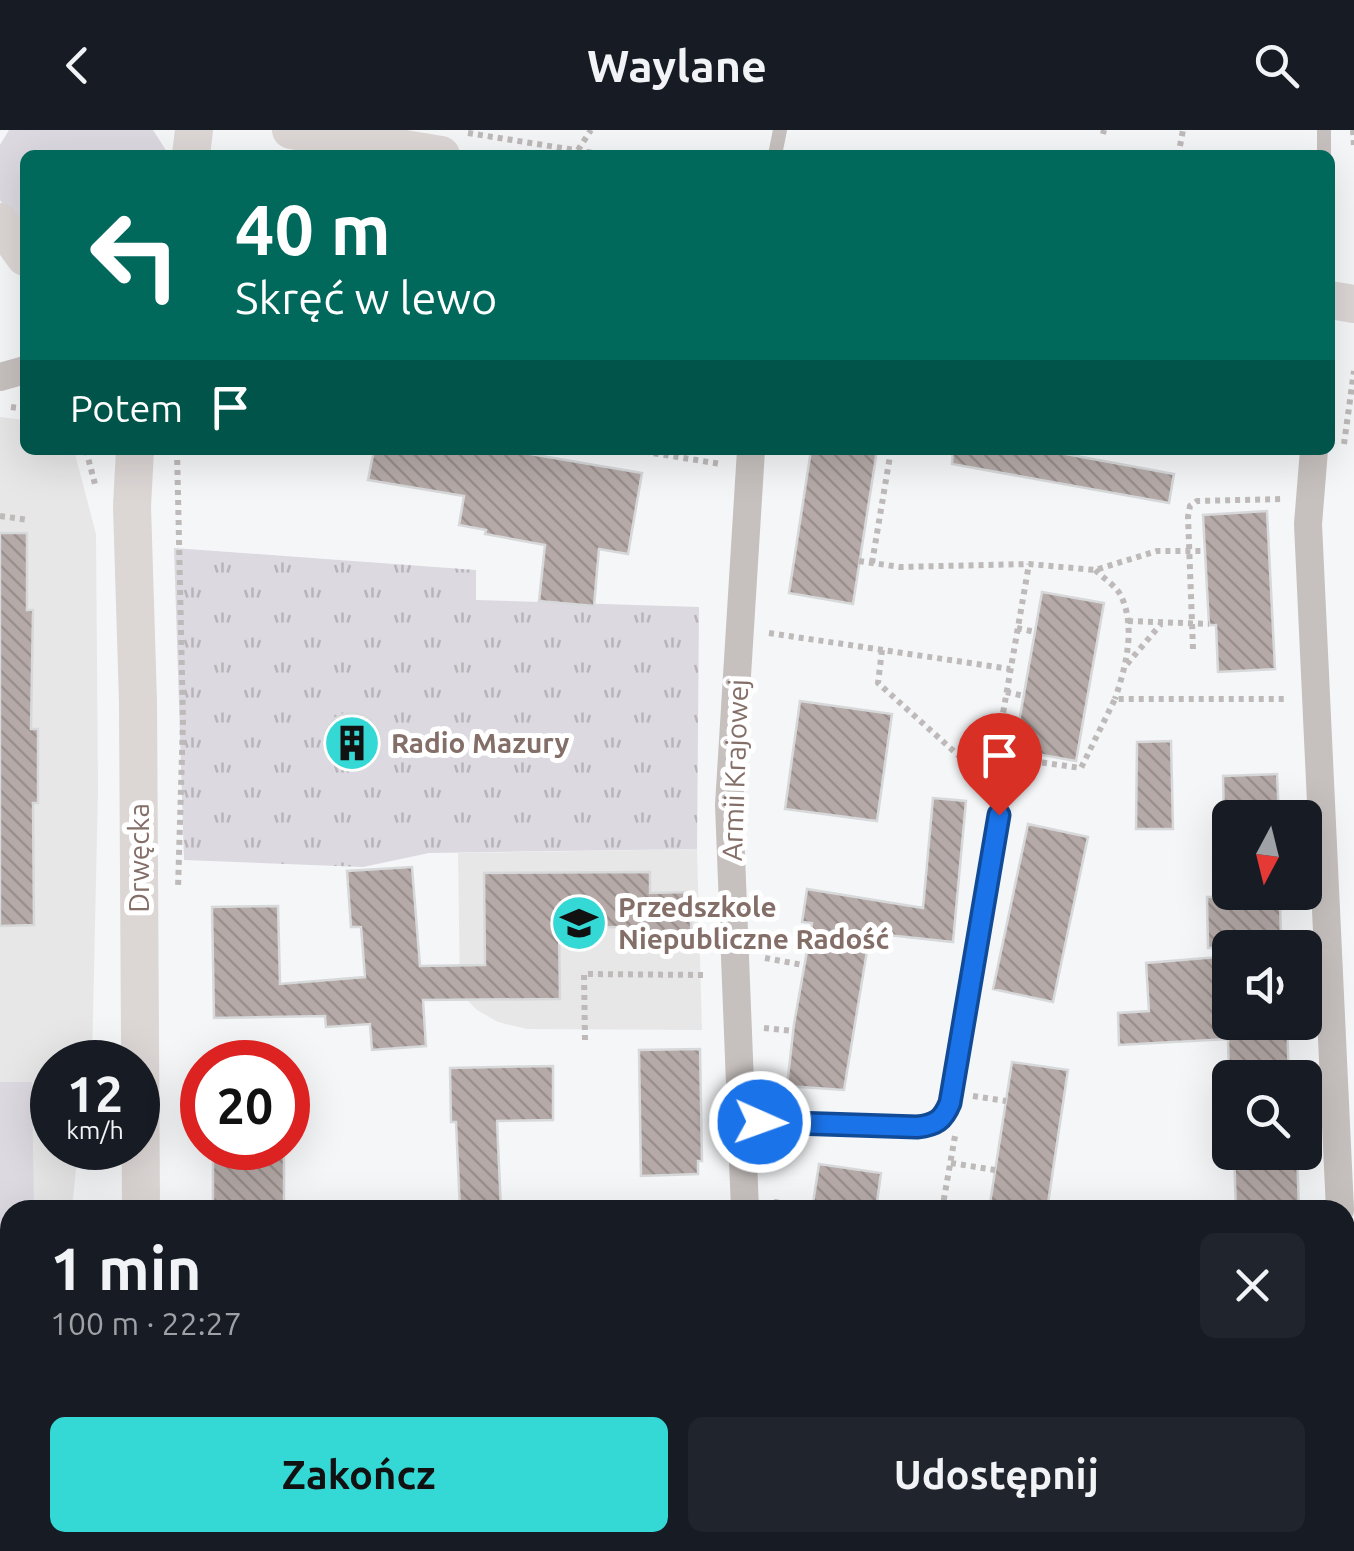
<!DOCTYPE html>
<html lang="pl">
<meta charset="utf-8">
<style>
body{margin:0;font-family:Ubuntu,sans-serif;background:#20242c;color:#f1f3f6;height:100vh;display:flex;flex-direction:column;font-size:38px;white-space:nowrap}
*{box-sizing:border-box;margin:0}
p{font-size:32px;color:#9ea1a6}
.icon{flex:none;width:55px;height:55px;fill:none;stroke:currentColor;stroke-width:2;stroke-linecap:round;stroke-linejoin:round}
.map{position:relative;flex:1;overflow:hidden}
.panel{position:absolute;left:0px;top:1070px;width:1355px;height:352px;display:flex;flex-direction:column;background:#171b24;border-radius:30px 30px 0 0;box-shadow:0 10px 40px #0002}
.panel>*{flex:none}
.banner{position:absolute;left:20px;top:20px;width:1315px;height:305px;border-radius:15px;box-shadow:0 10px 40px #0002;background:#00695c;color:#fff;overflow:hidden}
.needle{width:65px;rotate:187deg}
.buttons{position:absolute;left:1212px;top:670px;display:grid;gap:20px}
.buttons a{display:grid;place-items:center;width:110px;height:110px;border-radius:15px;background:#171b24;box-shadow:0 10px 40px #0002;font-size:50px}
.speed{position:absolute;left:30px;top:910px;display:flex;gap:20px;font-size:50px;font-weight:700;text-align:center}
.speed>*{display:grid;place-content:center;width:130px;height:130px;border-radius:50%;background:#171b24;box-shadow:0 10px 40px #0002;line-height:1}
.speed small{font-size:25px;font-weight:400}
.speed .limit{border:15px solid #d22;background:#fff;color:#111}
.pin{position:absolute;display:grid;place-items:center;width:85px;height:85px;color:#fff;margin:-102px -42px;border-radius:50% 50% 50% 0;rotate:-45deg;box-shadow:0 0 10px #0007}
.pin .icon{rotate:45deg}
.me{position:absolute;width:110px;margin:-55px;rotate:92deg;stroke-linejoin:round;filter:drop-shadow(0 0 8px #0008)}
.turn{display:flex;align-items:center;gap:35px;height:210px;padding:0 50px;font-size:45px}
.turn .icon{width:130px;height:130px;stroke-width:2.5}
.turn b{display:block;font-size:70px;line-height:85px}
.then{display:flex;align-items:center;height:95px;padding:0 50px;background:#0003;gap:20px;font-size:38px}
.round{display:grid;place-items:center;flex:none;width:105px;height:105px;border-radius:15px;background:#20242c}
.headline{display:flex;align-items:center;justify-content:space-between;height:170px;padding:0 50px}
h1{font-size:60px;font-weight:700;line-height:75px}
.primary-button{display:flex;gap:20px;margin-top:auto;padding:20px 50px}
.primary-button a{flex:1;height:115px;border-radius:15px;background:#34d8d5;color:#111;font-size:40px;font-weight:700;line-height:115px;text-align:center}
.primary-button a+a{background:#20242c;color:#f1f3f6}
header{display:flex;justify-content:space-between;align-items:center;height:130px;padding:0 50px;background:#171b24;font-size:45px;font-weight:700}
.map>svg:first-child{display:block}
</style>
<header><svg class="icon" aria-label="back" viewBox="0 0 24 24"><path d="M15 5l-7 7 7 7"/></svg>Waylane<svg class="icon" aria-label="search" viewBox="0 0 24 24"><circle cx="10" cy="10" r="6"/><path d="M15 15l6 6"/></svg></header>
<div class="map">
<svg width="1354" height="1421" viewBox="0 0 1354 1421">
<defs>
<pattern id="park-tufts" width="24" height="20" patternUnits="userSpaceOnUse" patternTransform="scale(2.5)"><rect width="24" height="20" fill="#dcd9e1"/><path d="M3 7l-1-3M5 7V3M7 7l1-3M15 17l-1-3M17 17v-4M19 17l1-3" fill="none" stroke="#b8b4ba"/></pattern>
<pattern id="building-back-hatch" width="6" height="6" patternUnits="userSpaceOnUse" patternTransform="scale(2.5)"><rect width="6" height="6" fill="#b5aaa8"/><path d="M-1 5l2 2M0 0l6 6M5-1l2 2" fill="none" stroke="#998f8d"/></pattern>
</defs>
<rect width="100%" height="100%" fill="#f5f6f8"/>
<path fill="#e8e7e8" d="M 0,287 L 25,290 L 25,320 L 74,320 L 96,404 L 98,660 L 92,932 L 52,932 L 52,1018 L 78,1018 L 72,1080 L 10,1080 L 10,1245 L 0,1255 Z
M 697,719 L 702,900 L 527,899 L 498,892 L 477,880 L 460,863 L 458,723 Z"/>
<path fill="#dcd9e1" d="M 9,0 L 153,0 L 169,25 L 25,25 L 25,105 L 0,70 L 0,15 Z
M 0,952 L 32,952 L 34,1080 L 10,1080 L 10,1178 L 0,1178 Z"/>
<path fill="url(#park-tufts)" d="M 174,418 L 476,440 L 476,470 L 699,477 L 697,719 L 429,723 L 363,737 L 184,730 Z"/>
<path fill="url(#building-back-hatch)" stroke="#d7d8d9" stroke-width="2.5" d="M 374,320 L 506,320 L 642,343 L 628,424 L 599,419 L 594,476 L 539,471 L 545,415 L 485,404 L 486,400 L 459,395 L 464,366 L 368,350 Z
M 811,320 L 877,320 L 853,474 L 789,463 Z
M 953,320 L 1044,320 L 1174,344 L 1169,373 L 952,334 Z
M 1267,381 L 1275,539 L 1218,542 L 1216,495 L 1209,495 L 1203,385 Z
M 0,403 L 27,403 L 27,480 L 33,480 L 31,599 L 38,599 L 38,673 L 33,673 L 34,795 L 0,796 Z
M 1042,462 L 1104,473 L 1076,631 L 1014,620 Z
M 800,571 L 892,584 L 877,691 L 785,679 Z
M324 611a28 28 0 1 1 56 0a28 28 0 1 1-56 0Z
M 1171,611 L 1173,699 L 1136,699 L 1137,612 Z
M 1277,644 L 1279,688 L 1224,688 L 1223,646 Z
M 933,668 L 966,671 L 953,812 L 870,803 L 844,960 L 787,956 L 794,894 L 812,793 L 802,792 L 807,759 L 923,778 Z
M 1028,694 L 1088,707 L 1053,872 L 993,859 Z
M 412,737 L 420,836 L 485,835 L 484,743 L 650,742 L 650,763 L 691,762 L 691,807 L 629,808 L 620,797 L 559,798 L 560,869 L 423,870 L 426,916 L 372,920 L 370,894 L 326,897 L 325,886 L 214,888 L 212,777 L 278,776 L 280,854 L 365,847 L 361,797 L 351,797 L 347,741 Z
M 1280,765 L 1281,818 L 1208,818 L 1207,767 Z
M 1230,826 L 1230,892 L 1287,892 L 1289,948 L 1229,948 L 1228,909 L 1119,915 L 1118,883 L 1149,881 L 1146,833 Z
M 700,919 L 702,1031 L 698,1031 L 698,1044 L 641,1046 L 639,920 Z
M 1012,932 L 1068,940 L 1047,1080 L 989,1080 Z
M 553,936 L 553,990 L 497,991 L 501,1080 L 460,1080 L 456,992 L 451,992 L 450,938 Z
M 213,1018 L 284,1018 L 284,1080 L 213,1080 Z
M 1234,1022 L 1297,1022 L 1299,1080 L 1236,1080 Z
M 819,1034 L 881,1043 L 876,1080 L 812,1080 Z"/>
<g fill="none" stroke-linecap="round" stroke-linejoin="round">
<path stroke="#bebab9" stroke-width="6" stroke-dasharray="5 5" stroke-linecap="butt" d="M 1353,0 L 1354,16
M 468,3 L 606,25
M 1103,4 L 1104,0
M 1180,16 L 1183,0
M 578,20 L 591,0
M 11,277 L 25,279
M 1344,314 L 1354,241
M 86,320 L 96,358
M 177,320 L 183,591 L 178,759
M 634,320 L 721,334
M 0,386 L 29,390
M 859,431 L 900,437 L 1029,434 L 1095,440 L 1157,421 L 1205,421
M 872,433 L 891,320
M 1095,440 C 1103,448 1118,457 1122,468 C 1136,500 1125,539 1115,569
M 1128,491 L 1209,494
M 1017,498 L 1035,502
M 769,503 L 1010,539
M 1193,519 L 1188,387 L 1190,376 L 1197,371 L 1284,369
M 882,520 L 878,553 L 998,661
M 1127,534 L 1161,494
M 1006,562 L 1024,566
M 1010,628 L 998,612 L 1029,434
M 1003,665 L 1010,628 L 1081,638 L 1115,569 L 1286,569
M 765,828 L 803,835
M 764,898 L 793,901
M 585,910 L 584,844 L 707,845
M 973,966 L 1006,971
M 951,1033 L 995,1040
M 774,1072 L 813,1077
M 942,1080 L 955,1006
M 394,1421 L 394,1412
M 1150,1421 L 1151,1412
M 1220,1421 L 1220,1412"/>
<path stroke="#c6c0be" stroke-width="14" d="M 1324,0 L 1324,25
M 775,25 L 780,0
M 742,991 L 917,997 C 935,995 943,990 950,973 L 999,685"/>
<path stroke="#c6c0be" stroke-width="28" d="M 0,247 L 25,240
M 1314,320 L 1308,394 L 1340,1080
M 745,1080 L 729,675 L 751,320
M 1345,1183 L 1354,1373
M 546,1412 L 631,1421
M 281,1421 L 305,1412
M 747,1421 L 747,1412"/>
<path stroke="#dcd6d5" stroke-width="38" d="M 291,0 L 441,25
M 191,25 L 194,0
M 0,92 L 25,127
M 1330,170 L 1354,174
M 135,320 L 132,376 L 138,572 L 141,1080
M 154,1412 L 154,1421"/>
</g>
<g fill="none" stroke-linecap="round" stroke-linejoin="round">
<g stroke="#114b97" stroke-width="25">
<path id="route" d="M 760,992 L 917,997 C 936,995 943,990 950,973 L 999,685"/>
</g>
<use href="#route" stroke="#1a73e8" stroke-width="18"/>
</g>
<defs>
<g id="building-disc" transform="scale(2.875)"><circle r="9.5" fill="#34d8d5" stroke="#fff"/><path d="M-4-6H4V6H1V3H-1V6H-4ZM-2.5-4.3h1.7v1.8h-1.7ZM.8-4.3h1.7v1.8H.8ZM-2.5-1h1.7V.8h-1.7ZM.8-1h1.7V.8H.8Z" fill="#111"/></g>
<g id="school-disc" transform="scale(2.875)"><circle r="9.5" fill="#34d8d5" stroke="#fff"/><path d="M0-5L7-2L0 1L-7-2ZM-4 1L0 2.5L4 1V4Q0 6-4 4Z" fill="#111"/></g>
</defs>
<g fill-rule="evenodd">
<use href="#building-disc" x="352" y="613"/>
<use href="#school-disc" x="579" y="793"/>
</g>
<g text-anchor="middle" stroke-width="10" stroke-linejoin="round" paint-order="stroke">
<g font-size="28" font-weight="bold" fill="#846e68" stroke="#fff" text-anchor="start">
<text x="391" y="623">Radio Mazury</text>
<text x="618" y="787">Przedszkole<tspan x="618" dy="32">Niepubliczne Radość</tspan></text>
</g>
<g font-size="28" fill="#846e68" stroke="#fff">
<text transform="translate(735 640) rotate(-88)" y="10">Armii Krajowej</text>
<text transform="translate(139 728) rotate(-90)" y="10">Drwęcka</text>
</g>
</g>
</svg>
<div class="buttons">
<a><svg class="needle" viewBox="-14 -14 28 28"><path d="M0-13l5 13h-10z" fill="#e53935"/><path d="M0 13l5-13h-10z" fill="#9ea1a6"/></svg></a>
<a><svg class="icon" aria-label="sound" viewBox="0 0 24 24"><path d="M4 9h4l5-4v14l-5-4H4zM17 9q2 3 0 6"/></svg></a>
<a><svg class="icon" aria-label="search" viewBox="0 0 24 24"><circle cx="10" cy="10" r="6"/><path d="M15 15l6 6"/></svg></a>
</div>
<div class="speed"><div>12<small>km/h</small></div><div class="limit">20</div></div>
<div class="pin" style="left:999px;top:685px;background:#d93025"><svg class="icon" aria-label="arrive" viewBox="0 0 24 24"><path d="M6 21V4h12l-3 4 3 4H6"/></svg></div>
<svg class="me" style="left:760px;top:992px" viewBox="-20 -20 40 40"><circle r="17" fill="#1a73e8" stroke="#fff" stroke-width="3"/><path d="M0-11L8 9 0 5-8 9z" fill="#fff"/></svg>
<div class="banner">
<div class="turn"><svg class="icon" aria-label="left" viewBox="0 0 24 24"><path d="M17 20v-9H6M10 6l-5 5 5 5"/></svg><div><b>40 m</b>Skręć w lewo</div></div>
<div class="then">Potem<svg class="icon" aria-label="arrive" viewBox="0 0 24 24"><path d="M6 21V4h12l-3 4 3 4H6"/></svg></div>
</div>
<section class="panel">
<div class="headline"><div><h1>1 min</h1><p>100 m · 22:27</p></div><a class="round"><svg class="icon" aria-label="close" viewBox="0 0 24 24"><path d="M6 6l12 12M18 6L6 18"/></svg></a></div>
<div class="primary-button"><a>Zakończ</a><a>Udostępnij</a></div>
</section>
</div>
